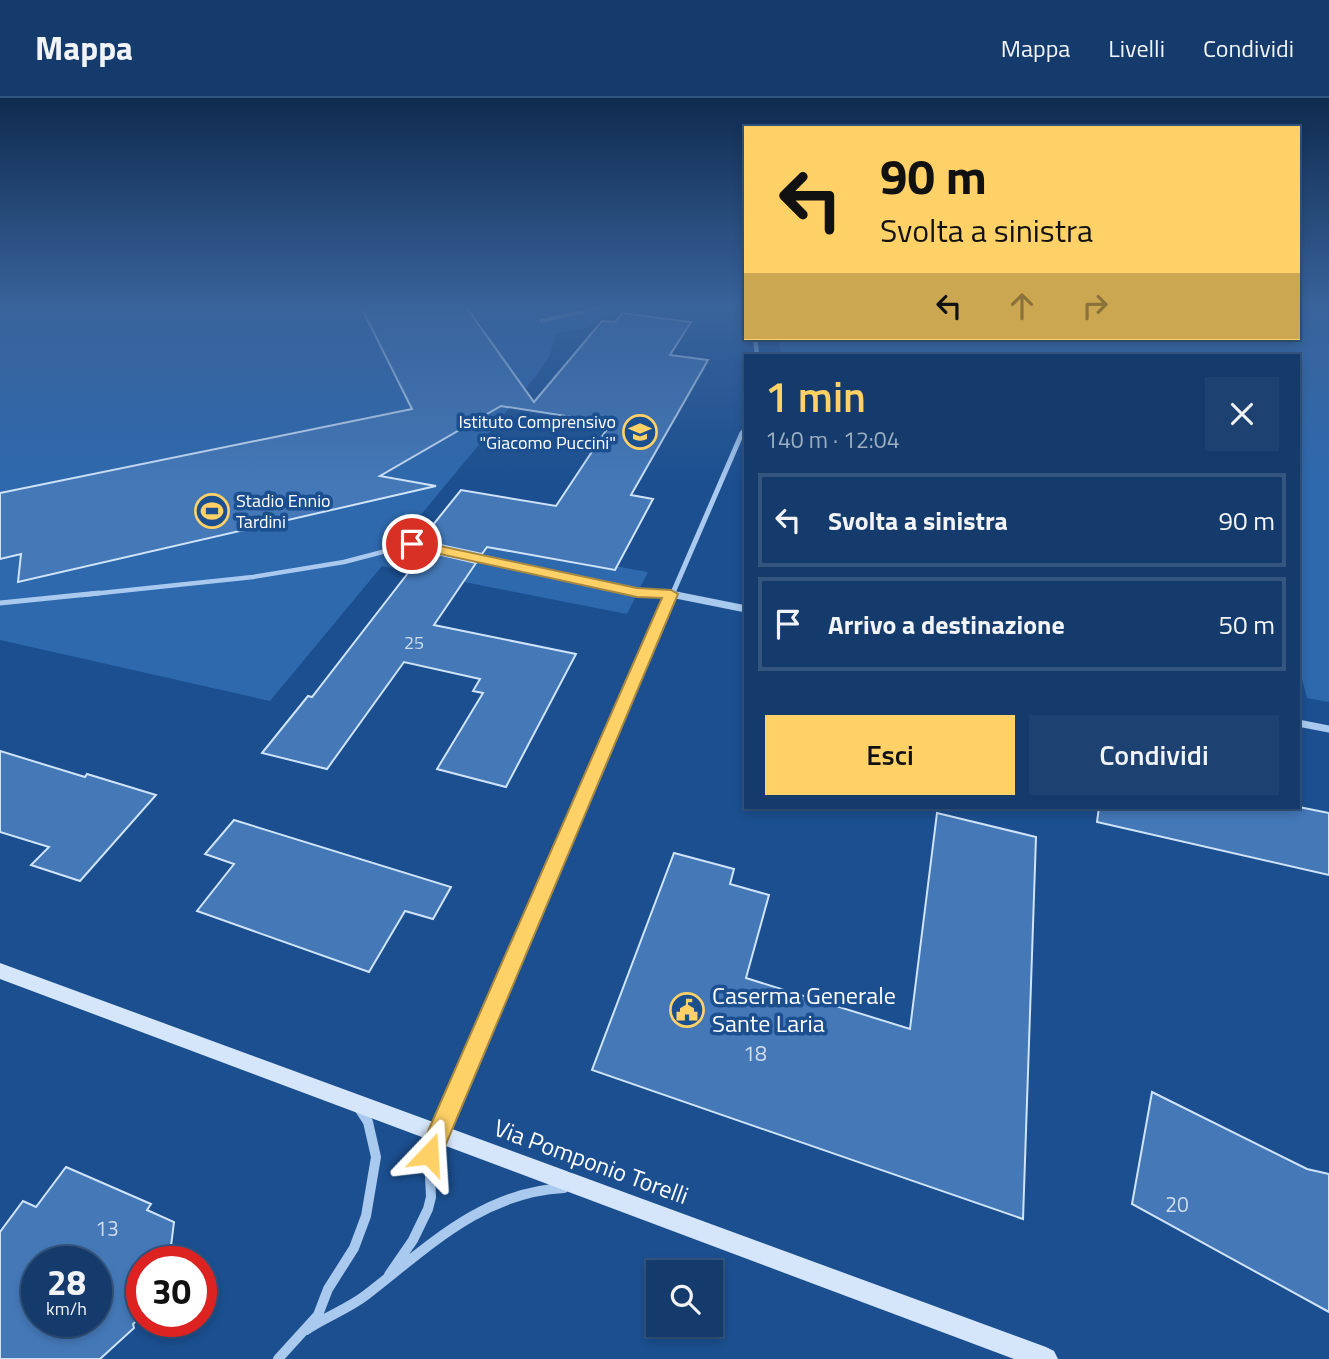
<!DOCTYPE html>
<html lang="it">
<meta charset="utf-8">
<style>
body{margin:0;font-family:"Titillium Web",sans-serif;background:#1d4271;color:#f1f3f6;height:100vh;display:flex;flex-direction:column;font-size:26px;white-space:nowrap}
*{box-sizing:border-box;margin:0}
p{font-size:23px;color:#9dadc1}
.icon{flex:none;width:38px;height:38px;fill:none;stroke:currentColor;stroke-width:2;stroke-linecap:round;stroke-linejoin:round}
.map{position:relative;flex:1;overflow:hidden}
.side{position:absolute;left:744px;top:256px;width:556px;height:455px;display:flex;flex-direction:column;background:#143b6b;border-radius:0px;box-shadow:0 4px 10px #0003,0 0 0 2px #33557e}
.side>*{flex:none}
.top-card{position:absolute;left:744px;top:28px;width:556px;height:214px;border-radius:0px;box-shadow:0 4px 10px #0003,0 0 0 2px #33557e;background:#ffd166;color:#111;overflow:hidden}
.buttons{position:absolute;left:646px;top:1162px;display:grid;gap:14px}
.buttons a{display:grid;place-items:center;width:77px;height:77px;border-radius:0px;background:#143b6b;box-shadow:0 4px 10px #0003,0 0 0 2px #33557e;font-size:35px}
.speed{position:absolute;left:21px;top:1148px;display:flex;gap:14px;font-size:35px;font-weight:700;text-align:center}
.speed>*{display:grid;place-content:center;width:91px;height:91px;border-radius:50%;background:#143b6b;box-shadow:0 4px 10px #0003,0 0 0 2px #33557e;line-height:1}
.speed small{font-size:18px;font-weight:400}
.speed .limit{border:10px solid #d22;background:#fff;color:#111}
.pin{position:absolute;display:grid;place-items:center;width:60px;height:60px;color:#fff;margin:-30px;border:4px solid #fff;border-radius:50%;box-shadow:0 2px 7px #0007}
.me{position:absolute;width:77px;margin:-38px;rotate:20deg;stroke-linejoin:round;filter:drop-shadow(0 0 5px #0008)}
.turn{display:flex;align-items:center;gap:24px;height:147px;padding:0 21px;font-size:32px}
.turn .icon{width:91px;height:91px;stroke-width:2.5}
.turn b{display:block;font-size:49px;line-height:60px}
.lanes{display:flex;align-items:center;height:66px;padding:0 21px;background:#0003;justify-content:center;gap:35px;direction:ltr}
.lanes .off{opacity:.35}
.round{display:grid;place-items:center;flex:none;width:74px;height:74px;border-radius:0px;background:#1d4271}
.headline{display:flex;align-items:center;justify-content:space-between;height:119px;padding:0 21px}
h1{font-size:42px;font-weight:600;line-height:52px;color:#ffd166}
.button{display:flex;gap:14px;margin-top:auto;padding:14px 21px}
.button a{flex:1;height:80px;border-radius:0px;background:#ffd166;color:#111;font-size:28px;font-weight:600;line-height:80px;text-align:center}
.button a+a{background:#1d4271;color:#f1f3f6}
ul{padding:0;list-style:none}
li{display:flex;align-items:center;gap:21px;height:94px;margin:0 14px 10px;padding:0 7px;border:4px solid #33557e;border-radius:0px}
li div{flex:1}
li b{display:block;font-size:26px}
li em{font-style:normal}
header{display:flex;align-items:center;gap:42px;box-sizing:border-box;height:98px;padding:0 35px;background:#143b6b;border-bottom:2px solid #33557e}
header strong{font-size:33px}
nav{display:flex;gap:38px;margin-inline-start:auto;font-size:24px}
.map>svg:first-child{display:block}
</style>
<header>
<strong>Mappa</strong>
<nav><a>Mappa</a><a>Livelli</a><a>Condividi</a></nav>
</header>
<div class="map">
<svg width="1329" height="1261" viewBox="0 0 1329 1261">
<rect width="100%" height="100%" fill="#1b4f8f"/>
<path fill="#2e69ad" d="M 0,209 L 622,209 L 583,231 L 556,235 L 550,257 L 536,278 L 409,431 L 648,474 L 627,516 L 382,468 L 270,603 L 0,542 Z
M 1299,209 L 1329,209 L 1329,604 L 1307,600 L 1299,570 L 1298,257 L 781,257 L 778,240 L 1298,240 Z"/>
<path fill="#4478b7" stroke="#cfe3fa" stroke-width="2" fill-rule="evenodd" d="M 361,209 L 466,209 L 534,304 L 602,223 L 615,224 L 622,215 L 691,224 L 670,257 L 708,262 L 631,397 L 653,401 L 615,472 L 487,449 L 482,456 L 431,445 L 436,440 L 424,438 L 461,392 L 556,408 L 611,325 L 501,308 L 380,378 L 436,388 L 18,484 L 21,456 L 0,461 L 0,395 L 412,311 Z
M 425,453 L 476,465 L 434,527 L 576,556 L 506,689 L 437,671 L 483,595 L 473,593 L 480,581 L 404,564 L 327,671 L 262,655 L 308,598 L 312,599 Z
M 0,653 L 85,679 L 87,676 L 156,697 L 80,783 L 31,767 L 49,749 L 0,734 Z
M 1099,709 L 1299,709 L 1329,715 L 1329,777 L 1097,724 Z
M 937,715 L 1036,739 L 1023,1121 L 592,972 L 674,755 L 734,771 L 730,786 L 769,797 L 746,880 L 910,931 Z
M 234,722 L 451,789 L 433,821 L 405,813 L 369,874 L 197,813 L 234,766 L 205,756 Z
M 1152,994 L 1307,1071 L 1329,1076 L 1329,1214 L 1132,1106 Z
M 66,1069 L 151,1106 L 147,1112 L 174,1124 L 169,1164 L 142,1164 L 142,1218 L 133,1226 L 134,1230 L 100,1261 L 0,1261 L 0,1134 L 23,1103 L 36,1109 ZM 37,1164 L 96,1164 L 96,1223 L 37,1223 Z"/>
<g fill="none" stroke-linecap="round" stroke-linejoin="round">
<path stroke="#a9c9ee" stroke-width="3.5" d="M 542,223 L 601,209"/>
<path stroke="#a9c9ee" stroke-width="4.5" d="M 82,497 L 253,479 L 344,464 L 413,446 L 637,494 L 671,496"/>
<path stroke="#a9c9ee" stroke-width="5" d="M 652,495 L 671,496
M 0,505 L 99,495"/>
<path stroke="#a9c9ee" stroke-width="4.5" d="M 755,240 L 757,257
M 742,337 L 746,327"/>
<path stroke="#a9c9ee" stroke-width="5" d="M 671,496 L 674,497
M 672,497 L 742,335"/>
<path stroke="#a9c9ee" stroke-width="7" d="M 671,496 L 746,511
M 1298,625 L 1329,631
M 585,697 L 673,495"/>
<path stroke="#a9c9ee" stroke-width="9" d="M 475,947 L 585,695"/>
<path stroke="#a9c9ee" stroke-width="10" d="M 389,1177 L 413,1142 L 428,1111 L 431,1099 L 429,1056 L 476,946
M 306,1232 C 325,1219 348,1211 366,1197 C 427,1150 482,1094 564,1090
M 278,1261 L 318,1217 L 328,1191 L 354,1150 L 366,1118 L 376,1059 L 368,1024 L 359,1010"/>
<path fill="#d6e6fa" fill-rule="evenodd" d="M 0,865 L 1046,1249 L 1054,1253 L 1058,1261 L 1014,1261 L 0,881 Z"/>
</g>
<linearGradient id="sky" x2="0" y2="1"><stop stop-color="#0f2b4f"/><stop offset="0.54" stop-color="#39639b"/><stop offset="1" stop-color="#39639b" stop-opacity="0"/></linearGradient>
<rect width="1329" height="386" fill="url(#sky)"/>
<path fill="#ffd166" stroke="#a68842" stroke-width="2" d="M 412,442 L 637,490 L 671,492 L 678,496 L 438,1065 L 429,1068 L 421,1065 L 418,1056 L 662,500 L 637,499 L 408,449 L 406,446 Z"/>
<defs>
<g id="school-ring" transform="scale(1.75)"><circle r="9.5" fill="#1b4f8f" stroke="#ffd166" stroke-width="1.5"/><path d="M0-5L7-2L0 1L-7-2ZM-4 1L0 2.5L4 1V4Q0 6-4 4Z" fill="#ffd166"/></g>
<g id="stadium-ring" transform="scale(1.75)"><circle r="9.5" fill="#1b4f8f" stroke="#ffd166" stroke-width="1.5"/><path d="M0-5a6.5 5 0 1 0 0 10a6.5 5 0 1 0 0-10ZM-3.5-1.8h7v3.6h-7Z" fill="#ffd166"/></g>
<g id="civic-ring" transform="scale(1.75)"><circle r="9.5" fill="#1b4f8f" stroke="#ffd166" stroke-width="1.5"/><path d="M-.6-6.5H3V-4.5H.6V-3L4-1V1h2V6H-6V1h2V-1L-.6-3ZM-1.2 2.5V6h2.4V2.5Z" fill="#ffd166"/></g>
</defs>
<g fill-rule="evenodd">
<use href="#school-ring" x="640" y="334"/>
<use href="#stadium-ring" x="212" y="413"/>
<use href="#civic-ring" x="687" y="912"/>
</g>
<g text-anchor="middle" stroke-width="7" stroke-linejoin="round" paint-order="stroke">
<g font-size="18" fill="#fff" stroke="#1b4f8f" text-anchor="end">
<text x="616" y="330">Istituto Comprensivo<tspan x="616" dy="21">"Giacomo Puccini"</tspan></text>
<text x="236" y="409" text-anchor="start">Stadio Ennio<tspan x="236" dy="21">Tardini</tspan></text>
</g>
<g font-size="18" fill="#d0dded">
<text x="414" y="551">25</text>
</g>
<g font-size="21" fill="#d0dded">
<text x="755" y="963">18</text>
<text x="1177" y="1114">20</text>
<text x="107" y="1138">13</text>
</g>
<g font-size="24" fill="#fff" stroke="#1b4f8f" text-anchor="start">
<text x="712" y="906">Caserma Generale<tspan x="712" dy="28">Sante Laria</tspan></text>
</g>
<g font-size="24" fill="#fff" stroke="#1b4f8f">
<text transform="translate(591 1064) rotate(20)" y="8">Via Pomponio Torelli</text>
</g>
</g>
</svg>
<div class="buttons">
<a><svg class="icon" aria-label="search" viewBox="0 0 24 24"><circle cx="10" cy="10" r="6"/><path d="M15 15l6 6"/></svg></a>
</div>
<div class="speed"><div>28<small>km/h</small></div><div class="limit">30</div></div>
<div class="pin" style="left:412px;top:446px;background:#d93025"><svg class="icon" aria-label="arrive" viewBox="0 0 24 24"><path d="M6 21V4h12l-3 4 3 4H6"/></svg></div>
<svg class="me" style="left:429px;top:1056px" viewBox="-20 -20 40 40"><path d="M0-17L14 15 0 8-14 15z" fill="#ffd166" stroke="#fff" stroke-width="4"/></svg>
<div class="top-card">
<div class="turn"><svg class="icon" aria-label="left" viewBox="0 0 24 24"><path d="M17 20v-9H6M10 6l-5 5 5 5"/></svg><div><b>90 m</b>Svolta a sinistra</div></div>
<div class="lanes"><svg class="icon" aria-label="left" viewBox="0 0 24 24"><path d="M17 20v-9H6M10 6l-5 5 5 5"/></svg><svg class="icon off" aria-label="ahead" viewBox="0 0 24 24"><path d="M12 20V5M6 11l6-6 6 6"/></svg><svg class="icon off" aria-label="right" viewBox="0 0 24 24"><path d="M7 20v-9h11M14 6l5 5-5 5"/></svg></div>
</div>
<section class="side">
<div class="headline"><div><h1>1 min</h1><p>140 m · 12:04</p></div><a class="round"><svg class="icon" aria-label="close" viewBox="0 0 24 24"><path d="M6 6l12 12M18 6L6 18"/></svg></a></div>
<ul>
<li><svg class="icon" aria-label="left" viewBox="0 0 24 24"><path d="M17 20v-9H6M10 6l-5 5 5 5"/></svg><div><b>Svolta a sinistra</b></div><em>90 m</em></li>
<li><svg class="icon" aria-label="arrive" viewBox="0 0 24 24"><path d="M6 21V4h12l-3 4 3 4H6"/></svg><div><b>Arrivo a destinazione</b></div><em>50 m</em></li>
</ul>
<div class="button"><a>Esci</a><a>Condividi</a></div>
</section>
</div>
